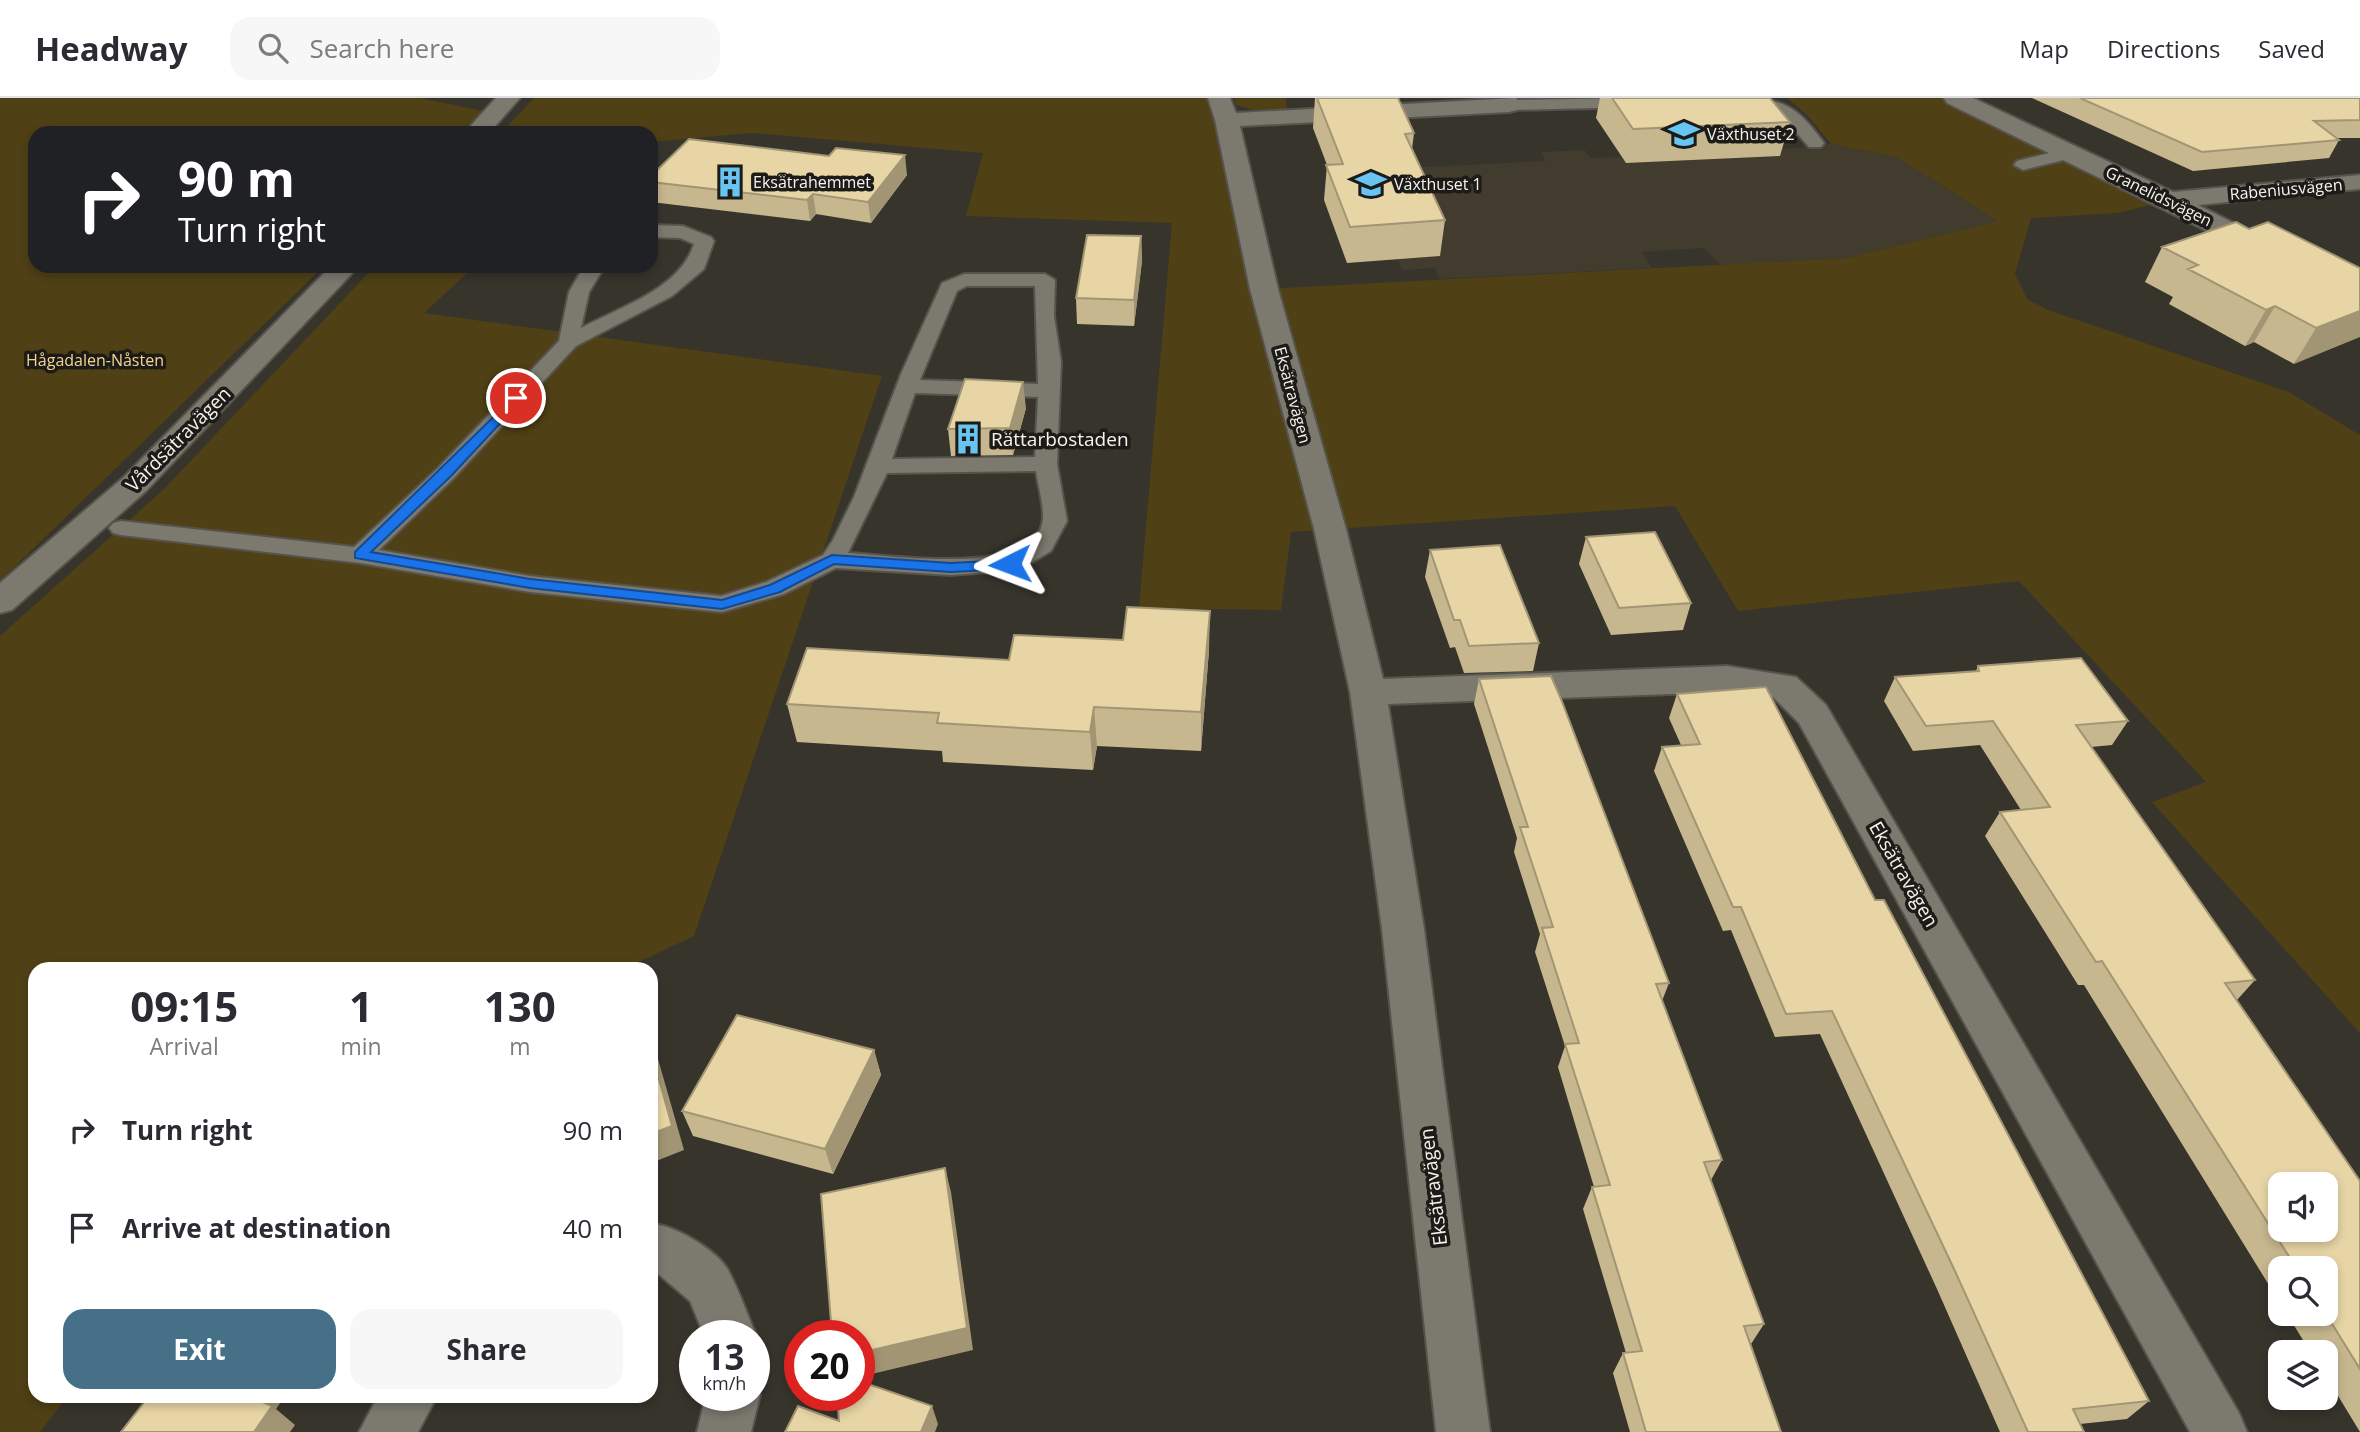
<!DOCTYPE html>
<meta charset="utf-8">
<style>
body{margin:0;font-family:"Open Sans",sans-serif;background:#f7f7f7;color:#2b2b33;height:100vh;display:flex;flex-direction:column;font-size:26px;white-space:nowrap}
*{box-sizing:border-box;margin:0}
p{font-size:23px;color:#7c7c81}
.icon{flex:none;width:38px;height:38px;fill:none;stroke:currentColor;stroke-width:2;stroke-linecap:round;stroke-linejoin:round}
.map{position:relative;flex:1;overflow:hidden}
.sheet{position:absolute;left:28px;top:864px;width:630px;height:441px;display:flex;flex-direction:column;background:#fff;border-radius:21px;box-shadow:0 4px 10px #0003}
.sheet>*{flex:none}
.banner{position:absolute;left:28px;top:28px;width:630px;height:147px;border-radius:21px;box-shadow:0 4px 10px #0003;background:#202124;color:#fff;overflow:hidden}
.tools{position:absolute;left:2268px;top:1074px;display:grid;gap:14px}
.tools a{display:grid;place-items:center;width:70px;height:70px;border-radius:14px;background:#fff;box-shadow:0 4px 10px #0003;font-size:35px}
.speed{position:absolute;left:679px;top:1222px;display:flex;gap:14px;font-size:35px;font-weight:700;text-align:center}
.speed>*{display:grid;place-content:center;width:91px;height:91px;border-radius:50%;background:#fff;box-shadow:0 4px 10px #0003;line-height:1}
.speed small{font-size:18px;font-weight:400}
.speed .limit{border:10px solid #d22;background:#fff;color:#111}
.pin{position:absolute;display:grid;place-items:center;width:60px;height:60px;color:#fff;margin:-30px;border:4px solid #fff;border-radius:50%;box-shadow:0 2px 7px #0007}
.me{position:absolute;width:77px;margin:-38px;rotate:267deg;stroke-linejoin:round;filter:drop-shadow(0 0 5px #0008)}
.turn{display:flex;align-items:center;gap:24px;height:147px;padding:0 35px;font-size:32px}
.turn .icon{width:91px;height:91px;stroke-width:2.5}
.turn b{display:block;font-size:49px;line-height:60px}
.eta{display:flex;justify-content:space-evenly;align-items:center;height:119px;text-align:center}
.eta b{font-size:42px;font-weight:700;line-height:49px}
.button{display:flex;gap:14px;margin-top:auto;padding:14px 35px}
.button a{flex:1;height:80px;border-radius:21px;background:#467088;color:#fff;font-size:28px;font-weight:700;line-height:80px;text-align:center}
.button a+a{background:#f7f7f7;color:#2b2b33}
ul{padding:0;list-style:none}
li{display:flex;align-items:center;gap:21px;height:98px;padding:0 35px}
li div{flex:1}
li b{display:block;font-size:26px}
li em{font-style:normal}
header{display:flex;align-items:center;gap:42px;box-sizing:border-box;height:98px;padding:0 35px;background:#fff;border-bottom:2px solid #e1e1e2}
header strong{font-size:33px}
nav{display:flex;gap:38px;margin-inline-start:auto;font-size:24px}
.search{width:490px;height:63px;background:#f7f7f7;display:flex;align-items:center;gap:18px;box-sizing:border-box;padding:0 24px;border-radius:21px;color:#7c7c81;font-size:26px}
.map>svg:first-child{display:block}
</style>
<header>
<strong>Headway</strong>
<div class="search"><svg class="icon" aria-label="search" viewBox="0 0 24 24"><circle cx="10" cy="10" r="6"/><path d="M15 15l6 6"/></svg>Search here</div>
<nav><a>Map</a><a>Directions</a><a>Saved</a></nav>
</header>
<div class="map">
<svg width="2360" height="1334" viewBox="0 0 2360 1334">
<rect width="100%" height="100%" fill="#37342c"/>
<path fill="#413c2e" d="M 1802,46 L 1831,46 L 1897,59 L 1999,123 L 1846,160 L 1721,167 L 1703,150 L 1642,154 L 1652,170 L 1440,181 L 1435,170 L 1402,172 L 1397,160 L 1402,70 L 1545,63 L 1541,54 L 1585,52 L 1590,60 L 1621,59 L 1626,65 L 1779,58 L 1775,51 L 1805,50 Z"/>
<path fill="#4f4015" d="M 0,0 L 420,0 L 483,13 L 460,35 L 35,35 L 35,168 L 324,168 L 0,483 Z
M 534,0 L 1219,0 L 1265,191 L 1846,160 L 1998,123 L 1897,59 L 1831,46 L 1808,18 L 1787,0 L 1955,0 L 2169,102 L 2118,115 L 2031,120 L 2015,176 L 2027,201 L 2048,212 L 2289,294 L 2360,337 L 2360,935 L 2152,704 L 2206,684 L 2019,483 L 1738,513 L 1675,408 L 1291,434 L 1281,512 L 1139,510 L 1172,125 L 966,118 L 983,55 L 752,35 L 651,44 L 651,35 L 501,35 Z
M 1234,0 L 1286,0 L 1287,11 L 1253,12 L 1236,7 Z
M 375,168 L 475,168 L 424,215 L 882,278 L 694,838 L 624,871 L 35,872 L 35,1298 L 67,1299 L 40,1334 L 0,1334 L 0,538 L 165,390 Z"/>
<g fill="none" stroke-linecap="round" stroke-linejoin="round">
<g stroke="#56534c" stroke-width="4">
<path id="service" d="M 1640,0 L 1644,4 L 1636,9 L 1509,12 L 1501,7 L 1509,2 Z
M 1733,0 C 1781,0 1795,5 1824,45 L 1821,49 L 1809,49 L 1779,15 L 1765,9 L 1734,6 Z
M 2070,50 L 2079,55 L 2076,59 L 2023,72 L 2014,67 L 2017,63 Z
M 651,127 L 683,128 L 711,139 L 714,143 L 704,171 L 672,198 L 576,248 L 454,380 L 379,452 L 530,478 L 721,498 L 766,484 L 823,457 L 833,442 L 854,399 L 901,276 L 942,185 L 964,176 L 1045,176 L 1055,182 L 1054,218 L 1061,264 L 1057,366 L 1067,423 L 1051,453 L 1019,472 L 951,477 L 836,470 L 784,496 L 722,514 L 530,494 L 360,465 L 121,437 L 113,435 L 109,430 L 113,425 L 121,423 L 354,449 L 438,370 L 559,243 L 569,194 L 584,168 L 605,168 L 589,194 L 581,230 C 620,209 680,191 694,146 L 680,140 L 651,139 ZM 967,188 L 1035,188 L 1038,286 L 920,282 L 957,193 ZM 915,295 L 1038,299 L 1035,359 L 892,361 ZM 1036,373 C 1038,388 1044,407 1043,421 C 1038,480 888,457 848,455 L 887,375 Z"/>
</g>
<g stroke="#56534c" stroke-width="4">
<path id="minor" d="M 1208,0 L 1230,0 L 1236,15 L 1516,0 L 1521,7 L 1517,12 L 1509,14 L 1240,28 L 1278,191 L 1346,431 L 1383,581 L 1727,568 L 1796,579 L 1826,607 L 2239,1315 L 2247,1334 L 2190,1334 L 1799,625 L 1773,599 L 1727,594 L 1388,606 L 1424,831 L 1490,1334 L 1436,1334 L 1382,831 L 1350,594 L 1314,431 L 1250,191 L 1215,22 Z
M 1944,0 L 1973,0 L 2173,94 L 2360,77 L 2360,91 L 2198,107 L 2360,189 L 2360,208 L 1947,5 Z
M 651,1126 C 673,1126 717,1152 728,1172 C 739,1192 747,1216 756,1237 L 754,1241 L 754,1237 L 704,1237 L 690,1203 L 656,1174 L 651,1174 Z
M 754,1284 L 760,1297 L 751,1334 L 697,1334 L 706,1297 L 754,1297 Z
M 378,1298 L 437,1298 L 418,1334 L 359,1334 Z"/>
</g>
<g stroke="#56534c" stroke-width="4">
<path id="tertiary" d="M 496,0 L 520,0 L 489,35 L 464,35 Z
M 331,168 L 359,168 L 146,393 L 12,512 L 0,515 L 0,485 L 124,379 Z"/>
</g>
<use href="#service" fill="#7c796f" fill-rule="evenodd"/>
<use href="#minor" fill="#7c796f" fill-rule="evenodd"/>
<use href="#tertiary" fill="#7c796f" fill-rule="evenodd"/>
</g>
<path fill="#c7b78f" d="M 1315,0 L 1398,0 L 1414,35 L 1412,51 L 1445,122 L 1440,158 L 1347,165 L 1324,102 L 1327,67 L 1313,30 Z
M 1600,0 L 1770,0 L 1790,24 L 1780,58 L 1626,65 L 1596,20 Z
M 2032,0 L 2360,0 L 2360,40 L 2337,40 L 2339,42 L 2329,60 L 2193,73 Z
M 907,77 L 871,125 L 816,116 L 810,123 L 651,104 L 651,84 Z
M 2249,131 L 2360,170 L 2294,266 L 2254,244 L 2245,248 L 2169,206 L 2173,199 L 2145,184 L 2162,149 Z
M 1141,138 L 1142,163 L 1134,228 L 1077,226 L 1076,200 Z
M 1026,310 L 1013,357 L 951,358 L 948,331 Z
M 1586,439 L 1691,505 L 1683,532 L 1611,537 L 1579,466 Z
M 1430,452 L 1539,545 L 1533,573 L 1464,575 L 1455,549 L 1450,550 L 1425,479 Z
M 1209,552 L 1201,653 L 1097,648 L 1093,672 L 943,664 L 942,653 L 797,644 L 787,606 L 1009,562 Z
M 1978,568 L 2128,623 L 2112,647 L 2091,649 L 2255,882 L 2237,902 L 2360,1083 L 2360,1334 L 2326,1278 L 2326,1255 L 2311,1255 L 2287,1216 L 2326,1216 L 2326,1171 L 2280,1171 L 2280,1205 L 2084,887 L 2078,887 L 1985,738 L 2000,714 L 2021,712 L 1980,647 L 1913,653 L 1884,603 L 1895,579 L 1976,573 Z
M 1479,581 L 1669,885 L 1662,903 L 1722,1062 L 1711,1082 L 1764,1226 L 1751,1246 L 1781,1334 L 1630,1334 L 1613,1275 L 1623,1255 L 1626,1255 L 1583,1111 L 1592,1089 L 1594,1089 L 1558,969 L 1565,948 L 1535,854 L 1540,836 L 1514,754 L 1517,740 L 1474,606 Z
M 1677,596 L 1875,802 L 2149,1303 L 2127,1321 L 2080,1326 L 2084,1334 L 2000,1334 L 1937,1191 L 1820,936 L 1775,939 L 1731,832 L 1723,833 L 1654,673 L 1662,649 L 1681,647 L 1669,620 Z
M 874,952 L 881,977 L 833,1076 L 693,1038 L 682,1013 Z"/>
<path fill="#a29574" d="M 905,57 L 907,77 L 871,125 L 868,104 Z
M 813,96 L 816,116 L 810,123 L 807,102 Z
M 1141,138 L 1142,163 L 1134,228 L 1134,202 Z
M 2275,208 L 2254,244 L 2245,248 L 2266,212 Z
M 2360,213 L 2360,239 L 2294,266 L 2316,230 Z
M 1023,284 L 1026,310 L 1013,357 L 1010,330 Z
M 1210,513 L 1209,552 L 1201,653 L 1201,614 Z
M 1094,609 L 1097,648 L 1093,672 L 1090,634 Z
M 651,946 L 658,961 L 684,1052 L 651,1065 Z
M 874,952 L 881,977 L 833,1076 L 825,1051 Z
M 945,1070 L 951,1094 L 973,1252 L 859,1279 L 859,1255 Z
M 249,1298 L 285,1298 L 276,1311 L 295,1327 L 290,1334 L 254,1334 Z
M 932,1308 L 938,1326 L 935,1334 L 921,1334 Z"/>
<path fill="#e7d5a6" stroke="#a29574" stroke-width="2" fill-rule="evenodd" d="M 1317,0 L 1398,0 L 1414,35 L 1405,36 L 1445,122 L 1350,129 L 1326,67 L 1343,66 Z
M 1612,0 L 1770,0 L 1790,24 L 1633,31 Z
M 2080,0 L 2360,0 L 2360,22 L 2314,23 L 2339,42 L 2202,54 Z
M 689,41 L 829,58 L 836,50 L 905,57 L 868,104 L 813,96 L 807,102 L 651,84 L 651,78 Z
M 2236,124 L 2249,131 L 2268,124 L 2360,170 L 2360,213 L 2316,230 L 2275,208 L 2266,212 L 2188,171 L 2198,167 L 2162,149 Z
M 1087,137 L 1141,138 L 1134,202 L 1076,200 Z
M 965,281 L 1023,284 L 1010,330 L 948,331 Z
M 1655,434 L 1691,505 L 1619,510 L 1586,439 Z
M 1500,447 L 1539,545 L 1469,548 L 1460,522 L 1454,522 L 1430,452 Z
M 1127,509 L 1210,513 L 1201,614 L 1094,609 L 1090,634 L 937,625 L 939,615 L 787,606 L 807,550 L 1009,562 L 1014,537 L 1123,542 Z
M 2081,560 L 2128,623 L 2076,627 L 2255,882 L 2225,885 L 2360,1083 L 2360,1271 L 2326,1216 L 2326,1171 L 2297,1171 L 2102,863 L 2096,864 L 2000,714 L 2050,709 L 1993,623 L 1926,628 L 1895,579 L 1979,573 L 1978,568 ZM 2280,1087 L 2326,1087 L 2326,1132 L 2280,1132 Z
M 1551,578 L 1561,601 L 1669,885 L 1656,886 L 1722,1062 L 1704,1064 L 1764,1226 L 1744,1228 L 1781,1334 L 1646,1334 L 1623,1255 L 1642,1253 L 1592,1089 L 1610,1087 L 1565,946 L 1579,945 L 1542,830 L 1553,829 L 1520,729 L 1528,729 L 1479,581 Z
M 1766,589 L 1875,802 L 1884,802 L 2149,1303 L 2073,1311 L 2084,1334 L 2028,1334 L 1954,1171 L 1832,913 L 1786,916 L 1741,809 L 1733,809 L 1662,649 L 1700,646 L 1677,596 Z
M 737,917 L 874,952 L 825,1051 L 682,1013 Z
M 651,953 L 672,1028 L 651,1036 Z
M 945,1070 L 967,1230 L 859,1255 L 859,1237 L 832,1237 L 821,1096 Z
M 859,1283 L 932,1308 L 921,1334 L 785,1334 L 798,1308 L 839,1323 L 837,1297 L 859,1297 Z
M 149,1298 L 249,1298 L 272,1308 L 254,1334 L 121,1334 Z"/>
<path fill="#1a73e8" stroke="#114b97" stroke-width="2" d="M 516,297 L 523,300 L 521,303 L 451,378 L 371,454 L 530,481 L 722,502 L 770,487 L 832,457 L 951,465 L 1010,462 L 1017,466 L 1010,471 L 951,474 L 834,466 L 780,494 L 722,511 L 530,490 L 355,460 L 355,454 Z"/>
<defs>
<g id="school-bare" transform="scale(2.415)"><path d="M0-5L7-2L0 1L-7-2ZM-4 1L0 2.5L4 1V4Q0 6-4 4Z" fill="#68c4f0" stroke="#1d1b18" stroke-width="2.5" paint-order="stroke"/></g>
<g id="building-bare" transform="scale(2.415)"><path d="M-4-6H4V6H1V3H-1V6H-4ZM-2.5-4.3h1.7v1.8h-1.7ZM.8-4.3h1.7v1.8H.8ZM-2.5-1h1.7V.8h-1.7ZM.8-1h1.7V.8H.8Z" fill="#68c4f0" stroke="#1d1b18" stroke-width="2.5" paint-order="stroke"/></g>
</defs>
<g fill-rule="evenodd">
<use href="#school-bare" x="1684" y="36"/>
<use href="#building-bare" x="730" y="84"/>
<use href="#school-bare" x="1371" y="86"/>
<use href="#building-bare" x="968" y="341"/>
</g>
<g text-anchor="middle" stroke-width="7" stroke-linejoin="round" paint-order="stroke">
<g font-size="16" fill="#f4f3ed" stroke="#1d1b18" text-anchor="start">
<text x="1707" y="42">Växthuset 2</text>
<text x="753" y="90">Eksätrahemmet</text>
<text x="1394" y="92">Växthuset 1</text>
</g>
<g font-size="16" fill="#f4f3ed" stroke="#1d1b18">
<text transform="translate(2286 91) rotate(-5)" y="6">Rabeniusvägen</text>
<text transform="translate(2159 98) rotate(26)" y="6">Granelidsvägen</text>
<text transform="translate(1293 297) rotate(75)" y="6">Eksätravägen</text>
</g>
<g font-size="16" fill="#f2d68f" stroke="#1d1b18">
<text x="95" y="268">Hågadalen-Nåsten</text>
</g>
<g font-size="19" fill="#f4f3ed" stroke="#1d1b18">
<text transform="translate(178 341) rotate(-45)" y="7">Vårdsätravägen</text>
<text transform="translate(1904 776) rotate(60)" y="7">Eksätravägen</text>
<text transform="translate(1433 1089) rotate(-97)" y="7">Eksätravägen</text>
</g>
<g font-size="19" fill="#f4f3ed" stroke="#1d1b18" text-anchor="start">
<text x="991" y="348">Rättarbostaden</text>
</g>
</g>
</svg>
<div class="tools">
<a><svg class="icon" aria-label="sound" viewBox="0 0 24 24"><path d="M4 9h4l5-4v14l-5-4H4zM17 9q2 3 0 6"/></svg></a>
<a><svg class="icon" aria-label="search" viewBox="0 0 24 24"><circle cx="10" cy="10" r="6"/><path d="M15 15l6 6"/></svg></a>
<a><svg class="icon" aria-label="layers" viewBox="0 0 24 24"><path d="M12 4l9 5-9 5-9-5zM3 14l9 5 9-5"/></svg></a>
</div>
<div class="speed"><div>13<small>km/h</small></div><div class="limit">20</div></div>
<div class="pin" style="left:516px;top:300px;background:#d93025"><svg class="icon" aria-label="arrive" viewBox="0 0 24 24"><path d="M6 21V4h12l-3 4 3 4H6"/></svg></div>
<svg class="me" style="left:1010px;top:466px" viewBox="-20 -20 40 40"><path d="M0-17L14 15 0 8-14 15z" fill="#1a73e8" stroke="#fff" stroke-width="4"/></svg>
<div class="banner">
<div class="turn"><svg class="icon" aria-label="right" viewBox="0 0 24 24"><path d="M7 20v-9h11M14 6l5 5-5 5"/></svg><div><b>90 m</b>Turn right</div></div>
</div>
<section class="sheet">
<div class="eta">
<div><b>09:15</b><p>Arrival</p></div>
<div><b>1</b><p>min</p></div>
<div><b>130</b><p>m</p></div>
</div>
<ul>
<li><svg class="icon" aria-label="right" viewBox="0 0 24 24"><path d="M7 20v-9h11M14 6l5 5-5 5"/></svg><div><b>Turn right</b></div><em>90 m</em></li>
<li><svg class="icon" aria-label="arrive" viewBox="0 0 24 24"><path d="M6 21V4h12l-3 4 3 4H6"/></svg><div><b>Arrive at destination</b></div><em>40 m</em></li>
</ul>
<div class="button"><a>Exit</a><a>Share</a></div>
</section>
</div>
